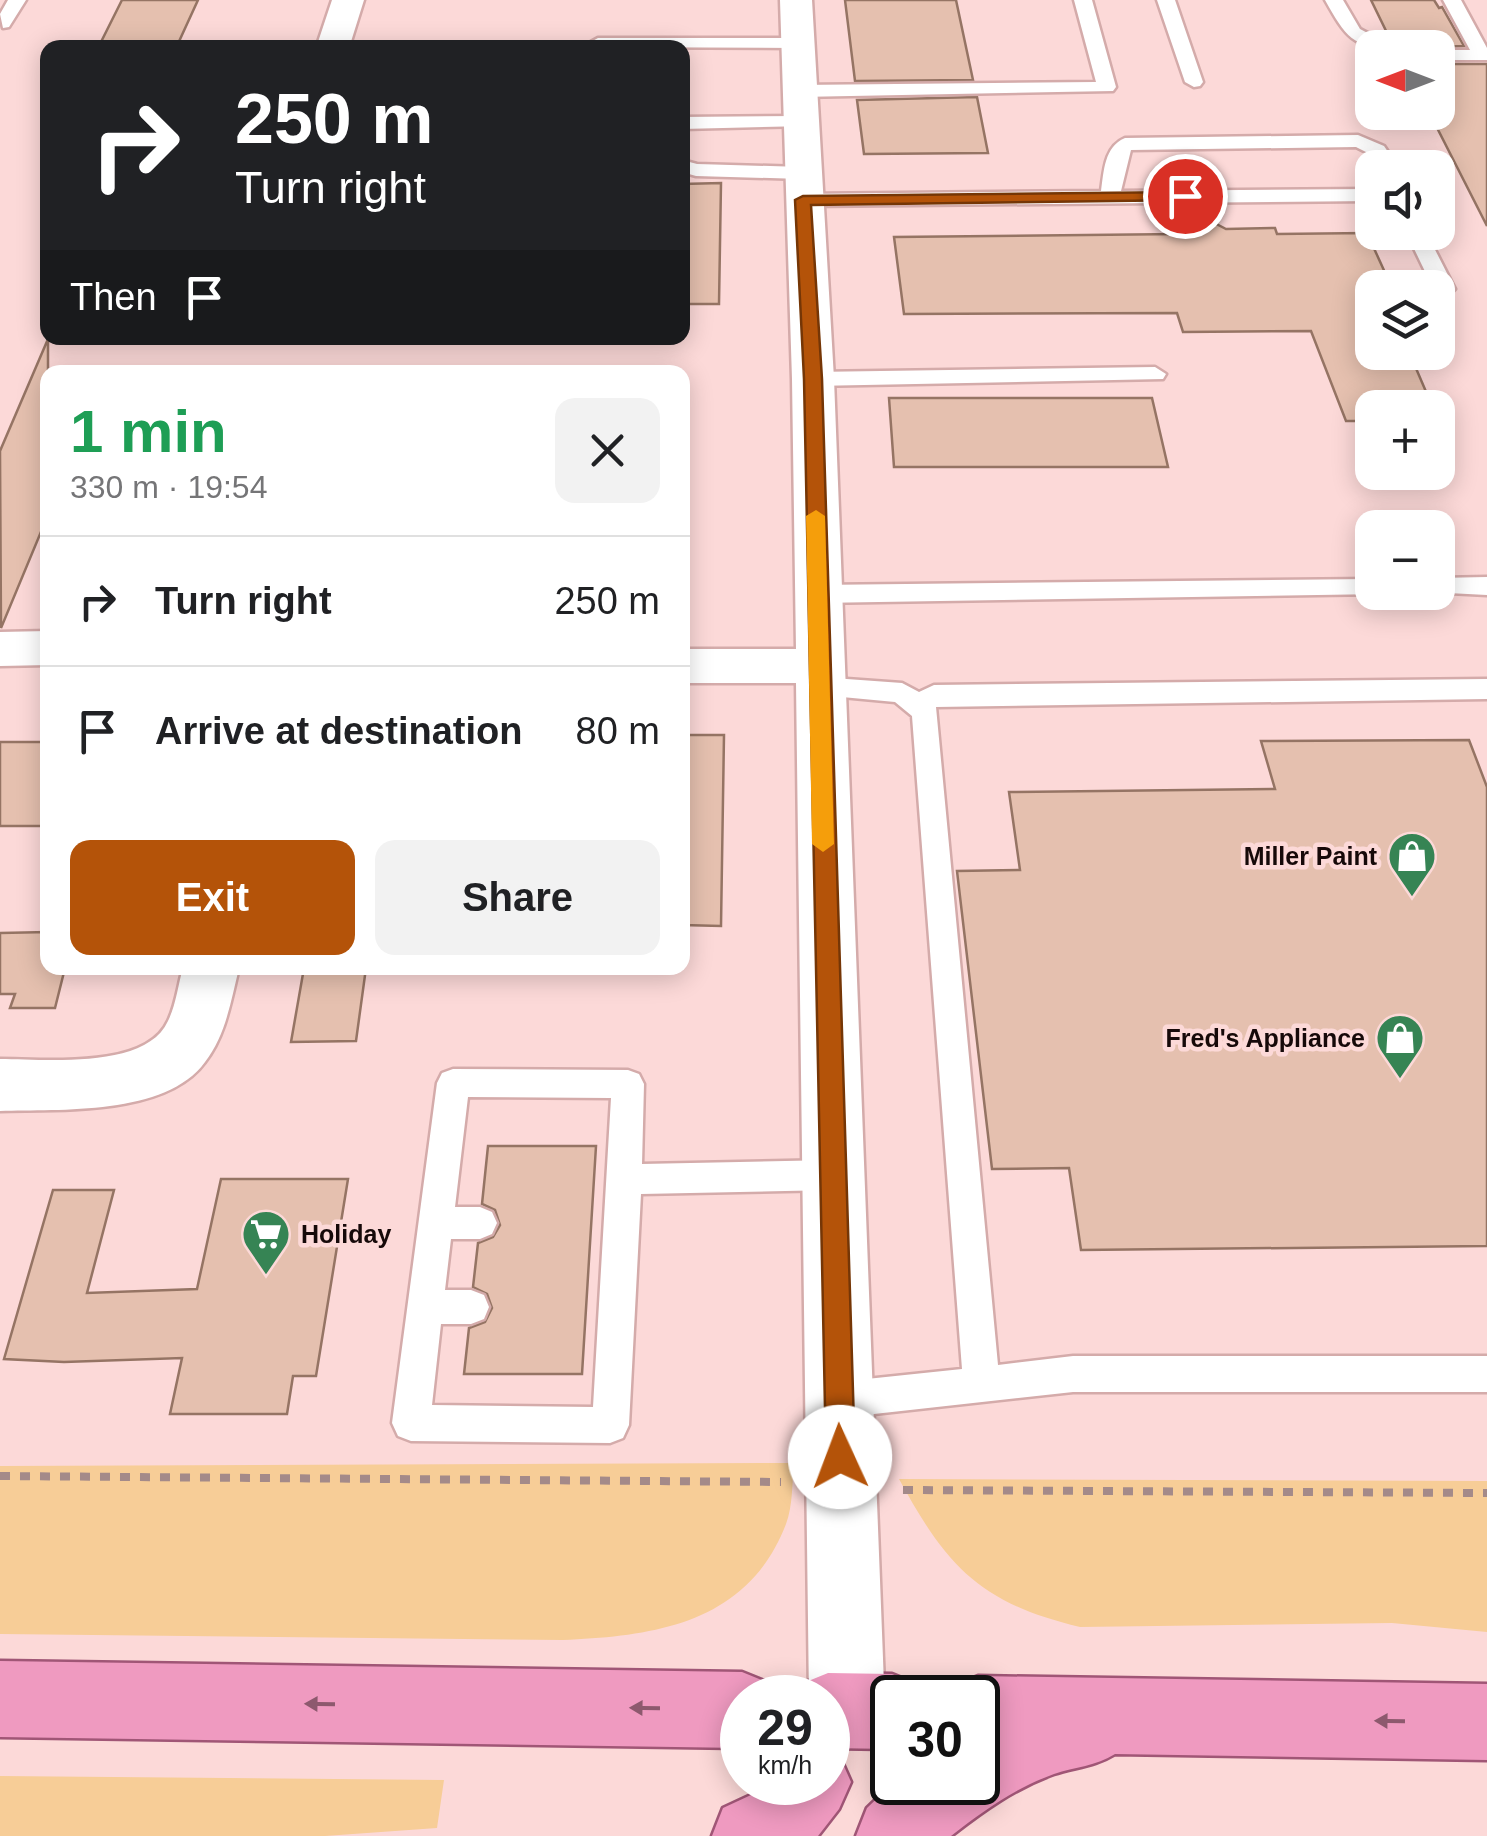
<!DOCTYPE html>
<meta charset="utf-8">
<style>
body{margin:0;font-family:Arial,sans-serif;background:#f2f2f2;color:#202124;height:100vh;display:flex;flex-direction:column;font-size:38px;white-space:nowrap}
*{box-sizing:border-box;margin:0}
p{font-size:32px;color:#757577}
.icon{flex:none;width:55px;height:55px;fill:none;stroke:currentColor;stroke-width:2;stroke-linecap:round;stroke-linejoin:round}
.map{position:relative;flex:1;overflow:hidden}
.details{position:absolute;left:40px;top:365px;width:650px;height:610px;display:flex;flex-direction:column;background:#fff;border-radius:20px;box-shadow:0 5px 25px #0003}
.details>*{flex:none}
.top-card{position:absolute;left:40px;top:40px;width:650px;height:305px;border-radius:20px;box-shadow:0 5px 25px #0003;background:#202124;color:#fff;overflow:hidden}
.needle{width:65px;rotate:270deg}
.controls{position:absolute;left:1355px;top:30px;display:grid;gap:20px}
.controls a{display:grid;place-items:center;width:100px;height:100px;border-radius:20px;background:#fff;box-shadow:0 5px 25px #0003;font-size:50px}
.speed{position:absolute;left:720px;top:1675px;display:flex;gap:20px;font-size:50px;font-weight:700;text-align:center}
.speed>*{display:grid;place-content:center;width:130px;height:130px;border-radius:50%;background:#fff;box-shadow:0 5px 25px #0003;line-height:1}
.speed small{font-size:25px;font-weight:400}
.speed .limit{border:5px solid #111;border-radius:15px;background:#fff;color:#111}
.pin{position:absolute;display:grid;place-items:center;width:85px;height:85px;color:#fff;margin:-42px;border:5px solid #fff;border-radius:50%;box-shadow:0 2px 10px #0007}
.me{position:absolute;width:110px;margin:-55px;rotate:358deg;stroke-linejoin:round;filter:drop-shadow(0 0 8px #0008)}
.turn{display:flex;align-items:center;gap:35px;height:210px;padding:0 30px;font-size:45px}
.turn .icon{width:130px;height:130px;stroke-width:2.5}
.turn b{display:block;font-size:70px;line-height:85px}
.then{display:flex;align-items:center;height:95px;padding:0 30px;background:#0003;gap:20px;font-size:38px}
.round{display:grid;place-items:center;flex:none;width:105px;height:105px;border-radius:20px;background:#f2f2f2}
.headline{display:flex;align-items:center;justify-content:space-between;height:170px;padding:0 30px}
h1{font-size:60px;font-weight:800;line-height:75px;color:#1e9e55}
.cta{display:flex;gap:20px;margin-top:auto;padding:20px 30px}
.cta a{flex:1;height:115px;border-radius:20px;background:#b45309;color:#fff;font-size:40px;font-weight:800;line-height:115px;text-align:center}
.cta a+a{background:#f2f2f2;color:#202124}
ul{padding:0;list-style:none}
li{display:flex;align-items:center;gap:30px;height:130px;padding:0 30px;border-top:2px solid #e0e0e0}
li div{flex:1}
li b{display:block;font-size:38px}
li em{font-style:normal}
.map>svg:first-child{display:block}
</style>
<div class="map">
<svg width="1487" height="1836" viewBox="0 0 1487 1836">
<rect width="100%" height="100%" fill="#fcd9d8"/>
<path fill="#f7cd97" d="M 794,1463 C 792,1482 793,1506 786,1524 C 748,1623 656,1636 563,1640 L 0,1634 L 0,1466 Z
M 899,1479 L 1487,1481 L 1487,1632 L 1392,1623 L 1080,1627 C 980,1603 947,1567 899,1479 Z
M 0,1776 L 444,1780 L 437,1828 L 325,1836 L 0,1836 Z"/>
<path fill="#e5c0af" stroke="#957464" stroke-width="2.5" d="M 122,0 L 198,0 L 176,48 L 98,48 Z
M 845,0 L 956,0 L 973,80 L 855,81 Z
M 1371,0 L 1434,0 L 1439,8 L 1442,7 L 1464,46 L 1400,48 L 1391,41 Z
M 1438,64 L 1487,64 L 1487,226 L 1429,112 L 1438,112 Z
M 977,97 L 988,153 L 864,154 L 857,100 Z
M 721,183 L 719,304 L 682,304 L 682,184 Z
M 1207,219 L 1226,229 L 1275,228 L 1277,234 L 1367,233 L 1392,288 L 1372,288 L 1372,352 L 1409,352 L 1433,408 L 1372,408 L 1372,421 L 1346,421 L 1311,331 L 1183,332 L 1177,313 L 904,314 L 894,237 L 1179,234 Z
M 48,339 L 48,515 L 1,628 L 0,451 Z
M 889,398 L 1152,398 L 1168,467 L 894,467 Z
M 682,735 L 724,735 L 721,926 L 682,925 Z
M 1469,740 L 1487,787 L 1487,1246 L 1081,1250 L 1069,1168 L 992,1169 L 957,871 L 1020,870 L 1009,792 L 1275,789 L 1261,741 Z
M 0,742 L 48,742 L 48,826 L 0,826 Z
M 48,932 L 48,968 L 65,968 L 55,1008 L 10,1008 L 15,994 L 0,994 L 0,933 Z
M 304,968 L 366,968 L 356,1041 L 291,1042 Z
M 488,1146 L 596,1146 L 582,1374 L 464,1374 L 469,1328 L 485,1322 L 492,1308 L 487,1294 L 473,1287 L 478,1243 L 493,1237 L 500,1225 L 495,1210 L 482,1204 Z
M 221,1179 L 348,1179 L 316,1376 L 293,1376 L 287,1414 L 170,1414 L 182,1358 L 64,1362 L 4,1359 L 53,1190 L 114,1190 L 87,1293 L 197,1289 Z"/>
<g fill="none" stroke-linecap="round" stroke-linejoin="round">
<g stroke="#d4abaa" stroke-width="5">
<path id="service" d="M 8,0 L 26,0 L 9,27 L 3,28 L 0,14 Z
M 1074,0 L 1092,0 L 1116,87 L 1113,91 L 799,97 L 790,91 L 799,85 L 1096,82 Z
M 1157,0 L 1175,0 L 1203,82 L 1200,86 L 1194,87 L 1185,82 Z
M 1325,0 L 1343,0 L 1360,29 L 1396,48 C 1352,48 1346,37 1325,0 Z
M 1443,0 L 1461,0 L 1487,48 L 1487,60 L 1438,60 L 1438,50 L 1470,50 Z
M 598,38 L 797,38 L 806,43 L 797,48 L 592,47 L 589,43 Z
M 800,116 L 807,118 L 807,126 L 682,129 L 682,117 Z
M 1358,135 L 1384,146 L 1399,168 L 1379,168 L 1370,154 L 1356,147 L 1131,150 L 1121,191 L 1372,189 L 1372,201 L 803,206 L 793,200 L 803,194 L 1101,191 C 1104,171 1104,147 1125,138 Z
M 682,160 L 697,164 L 802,167 L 812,173 L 802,179 L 696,176 L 682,172 Z
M 1406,232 L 1426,232 L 1455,289 L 1451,293 L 1438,294 L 1438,288 L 1433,288 Z
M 1155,367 L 1166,374 L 1163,379 L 813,386 L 802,379 L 813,372 Z
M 1487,577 L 1487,595 L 1429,592 L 1438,592 L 1438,578 Z
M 1372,579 L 1372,592 L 1381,594 L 817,603 L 804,594 L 817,585 Z
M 819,677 L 902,683 L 919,692 L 934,685 L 1487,679 L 1487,699 L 936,707 L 998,1365 L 1073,1356 L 1487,1356 L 1487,1392 L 1073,1392 L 838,1418 L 825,1413 L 820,1400 L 825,1387 L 838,1382 L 962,1369 L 912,716 L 895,702 L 810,694 L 806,687 L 810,680 Z
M 453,1069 L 628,1070 L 639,1074 L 644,1084 L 642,1164 L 832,1160 L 844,1164 L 849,1175 L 844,1186 L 832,1190 L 641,1194 L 629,1425 L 623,1438 L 610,1443 L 411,1441 L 398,1436 L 392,1423 L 437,1083 L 442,1073 ZM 468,1097 L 611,1098 L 593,1407 L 432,1405 L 441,1324 L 471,1324 L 484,1319 L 489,1307 L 484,1295 L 471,1290 L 445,1290 L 451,1239 L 480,1239 L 492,1234 L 497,1223 L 492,1212 L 480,1207 L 455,1207 Z"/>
</g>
<g stroke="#d4abaa" stroke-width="5">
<path id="minor" d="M 332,0 L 364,0 L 349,48 L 316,48 Z
M 780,0 L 812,0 L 834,379 L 885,1711 L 874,1738 L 847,1749 L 828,1741 L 828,1698 L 809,1698 L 796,683 L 682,683 L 682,649 L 796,649 L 792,379 Z
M 48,631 L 48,665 L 0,666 L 0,632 Z
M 183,968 L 239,968 C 231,1000 226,1035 205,1062 C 166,1116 59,1109 0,1111 L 0,1059 C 45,1059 146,1070 168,1021 C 176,1005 178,985 183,968 Z"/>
</g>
<g stroke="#a05676" stroke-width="5">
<path id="trunk" d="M 0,1661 L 742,1672 L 769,1683 L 774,1698 L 742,1698 L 742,1748 L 0,1737 Z
M 828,1673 L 892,1674 L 919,1685 L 924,1698 L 892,1698 L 892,1749 L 828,1748 L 828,1698 L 796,1698 L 801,1684 Z
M 978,1676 L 1487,1684 L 1487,1760 L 1115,1754 C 1096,1766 1075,1767 1054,1774 C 1015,1788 983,1811 951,1836 L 856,1836 L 867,1808 L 894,1782 L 978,1782 L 978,1698 L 947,1698 L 951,1687 Z
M 828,1750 L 839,1755 L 851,1782 L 839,1809 L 818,1836 L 712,1836 L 723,1808 L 751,1795 L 762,1782 L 828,1782 Z"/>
</g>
<path stroke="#a48a89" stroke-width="8" stroke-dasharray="10 10" stroke-linecap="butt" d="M 0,1476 L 781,1482
M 903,1490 L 1487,1493"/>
<use href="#service" fill="#fff" fill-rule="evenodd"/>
<use href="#minor" fill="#fff" fill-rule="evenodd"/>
<use href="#trunk" fill="#ef9ac0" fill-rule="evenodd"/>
</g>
<defs><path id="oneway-solid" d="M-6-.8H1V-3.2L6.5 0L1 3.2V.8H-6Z" transform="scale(2.5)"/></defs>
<g fill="#8d596e">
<use href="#oneway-solid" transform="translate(320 1704) rotate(-179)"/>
<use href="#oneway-solid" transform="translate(645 1708) rotate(-179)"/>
<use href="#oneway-solid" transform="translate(1390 1721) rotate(-179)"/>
</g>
<path fill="#b45309" stroke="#753606" stroke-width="2.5" d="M 1185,192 L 1193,196 L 1191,200 L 811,205 L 822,379 L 855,1457 L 851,1467 L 840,1471 L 830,1467 L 826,1457 L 804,379 L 795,200 L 803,196 Z"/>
<path fill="#f59e0b" d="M 816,510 L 825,516 L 834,844 L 823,852 L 812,844 L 806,516 Z"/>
<defs>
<g id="shop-pin" transform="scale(2.5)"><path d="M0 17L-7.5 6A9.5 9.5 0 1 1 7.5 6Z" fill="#368454" stroke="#fcd9d8"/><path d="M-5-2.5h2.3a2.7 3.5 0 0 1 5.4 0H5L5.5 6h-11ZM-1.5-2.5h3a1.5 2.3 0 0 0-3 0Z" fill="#fff"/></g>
<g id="supermarket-pin" transform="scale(2.5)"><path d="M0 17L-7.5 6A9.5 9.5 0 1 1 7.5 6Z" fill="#368454" stroke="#fcd9d8"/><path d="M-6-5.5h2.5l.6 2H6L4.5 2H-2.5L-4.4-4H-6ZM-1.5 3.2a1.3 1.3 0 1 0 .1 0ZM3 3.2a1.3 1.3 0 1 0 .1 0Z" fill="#fff"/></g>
</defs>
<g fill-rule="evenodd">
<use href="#shop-pin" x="1412" y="856"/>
<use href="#shop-pin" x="1400" y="1038"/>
<use href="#supermarket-pin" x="266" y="1234"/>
</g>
<g text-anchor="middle" stroke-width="9" stroke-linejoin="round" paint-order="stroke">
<g font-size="25" font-weight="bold" fill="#160909" stroke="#fcd9d8" text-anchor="end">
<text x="1377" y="865">Miller Paint</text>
<text x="1365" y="1047">Fred's Appliance</text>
<text x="301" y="1243" text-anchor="start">Holiday</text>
</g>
</g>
</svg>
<div class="controls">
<a><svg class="needle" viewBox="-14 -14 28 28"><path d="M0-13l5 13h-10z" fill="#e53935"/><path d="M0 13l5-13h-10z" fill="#757577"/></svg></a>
<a><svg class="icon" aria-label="sound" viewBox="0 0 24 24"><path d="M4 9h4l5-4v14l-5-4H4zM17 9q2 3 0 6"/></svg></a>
<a><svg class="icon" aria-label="layers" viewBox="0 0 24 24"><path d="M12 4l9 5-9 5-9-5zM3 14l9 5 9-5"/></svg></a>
<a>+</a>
<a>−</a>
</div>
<div class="speed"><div>29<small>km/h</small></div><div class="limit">30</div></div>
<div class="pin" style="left:1185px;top:196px;background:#d93025"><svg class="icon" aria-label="arrive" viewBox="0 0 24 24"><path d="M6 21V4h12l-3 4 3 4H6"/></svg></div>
<svg class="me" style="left:840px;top:1457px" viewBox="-20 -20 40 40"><circle r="19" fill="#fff"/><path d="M0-13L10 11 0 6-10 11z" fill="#b45309"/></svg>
<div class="top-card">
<div class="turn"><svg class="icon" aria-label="right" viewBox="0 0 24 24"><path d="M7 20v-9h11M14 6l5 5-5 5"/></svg><div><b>250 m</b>Turn right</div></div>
<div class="then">Then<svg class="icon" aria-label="arrive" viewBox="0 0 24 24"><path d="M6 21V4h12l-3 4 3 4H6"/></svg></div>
</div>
<section class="details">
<div class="headline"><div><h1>1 min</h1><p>330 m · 19:54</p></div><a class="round"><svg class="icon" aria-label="close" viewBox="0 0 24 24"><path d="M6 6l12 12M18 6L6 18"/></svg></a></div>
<ul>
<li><svg class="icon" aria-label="right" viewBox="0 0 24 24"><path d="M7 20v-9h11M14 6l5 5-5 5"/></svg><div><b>Turn right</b></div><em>250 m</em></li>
<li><svg class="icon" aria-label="arrive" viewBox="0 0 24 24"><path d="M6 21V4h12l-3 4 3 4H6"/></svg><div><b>Arrive at destination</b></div><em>80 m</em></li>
</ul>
<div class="cta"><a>Exit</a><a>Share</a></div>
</section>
</div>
